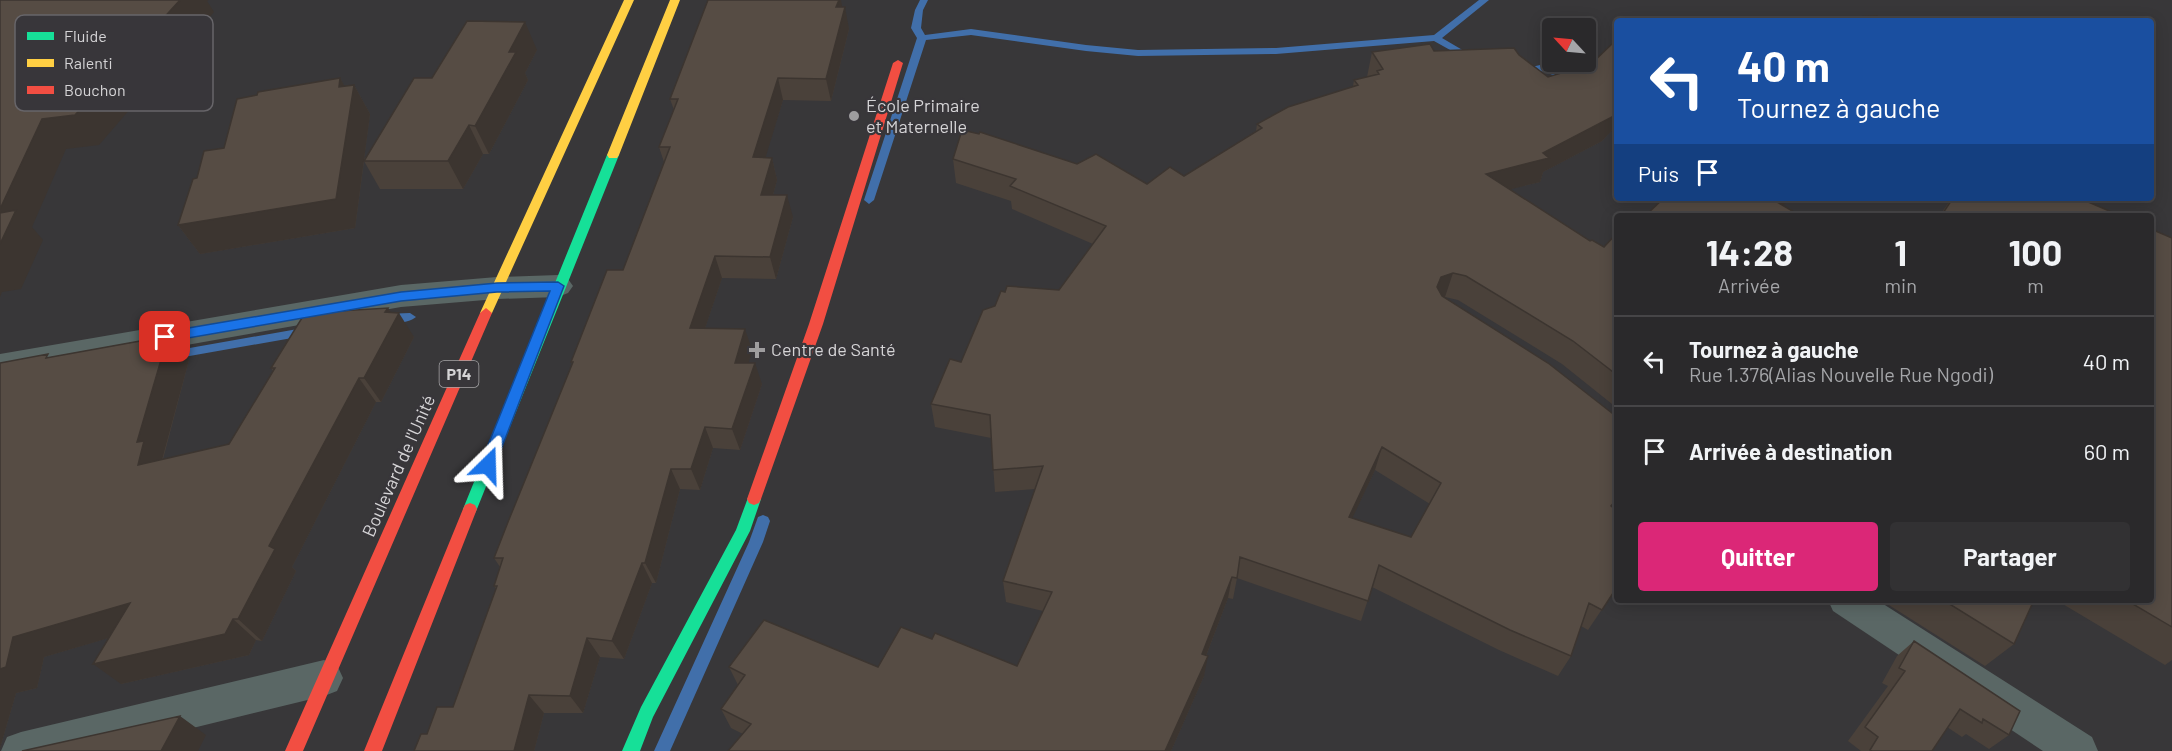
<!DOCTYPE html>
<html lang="fr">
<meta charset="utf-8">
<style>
body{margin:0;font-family:Barlow,sans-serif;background:#323133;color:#f1f3f6;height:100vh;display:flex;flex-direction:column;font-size:22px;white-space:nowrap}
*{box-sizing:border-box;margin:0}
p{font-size:20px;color:#a5a6a9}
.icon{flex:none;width:33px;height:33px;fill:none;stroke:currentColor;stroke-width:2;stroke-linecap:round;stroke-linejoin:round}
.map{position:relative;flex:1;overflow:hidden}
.details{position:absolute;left:1614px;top:213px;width:540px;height:390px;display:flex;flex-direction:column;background:#2a292b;border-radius:6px;box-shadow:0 3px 15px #0003,0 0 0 2px #464547}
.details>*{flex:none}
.banner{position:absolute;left:1614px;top:18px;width:540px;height:183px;border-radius:6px;box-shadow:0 3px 15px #0003,0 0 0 2px #464547;background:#1a4fa0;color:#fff;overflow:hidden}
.needle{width:39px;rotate:296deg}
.tools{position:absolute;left:1542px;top:18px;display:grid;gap:12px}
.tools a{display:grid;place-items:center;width:54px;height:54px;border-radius:6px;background:#2a292b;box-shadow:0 3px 15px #0003,0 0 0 2px #464547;font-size:30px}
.pin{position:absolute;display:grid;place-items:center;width:51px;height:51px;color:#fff;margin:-26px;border-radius:12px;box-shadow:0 3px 9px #0006}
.me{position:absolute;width:66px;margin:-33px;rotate:22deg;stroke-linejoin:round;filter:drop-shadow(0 0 4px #0008)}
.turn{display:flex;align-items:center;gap:21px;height:126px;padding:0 24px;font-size:27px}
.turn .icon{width:78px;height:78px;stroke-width:2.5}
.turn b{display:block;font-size:42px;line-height:51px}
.then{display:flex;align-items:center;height:57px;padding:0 24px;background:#0003;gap:12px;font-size:22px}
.eta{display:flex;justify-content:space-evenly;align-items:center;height:102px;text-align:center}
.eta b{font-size:36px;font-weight:700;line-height:42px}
.button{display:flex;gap:12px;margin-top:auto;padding:12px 24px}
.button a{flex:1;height:69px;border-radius:6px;background:#db2777;color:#fff;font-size:24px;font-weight:700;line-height:69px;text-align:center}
.button a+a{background:#323133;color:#f1f3f6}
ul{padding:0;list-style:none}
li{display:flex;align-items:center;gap:18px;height:90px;padding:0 24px;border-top:2px solid #464547}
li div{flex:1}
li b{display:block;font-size:22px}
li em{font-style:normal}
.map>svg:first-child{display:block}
</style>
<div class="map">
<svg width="2172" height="751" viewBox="0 0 2172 751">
<rect width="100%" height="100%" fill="#383739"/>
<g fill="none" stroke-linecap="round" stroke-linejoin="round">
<path fill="#416faa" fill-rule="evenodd" d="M 920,0 L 928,0 L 923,10 L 921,28 L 925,35 L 971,29 L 1086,45 L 1138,50 L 1276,48 L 1434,35 L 1479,0 L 1489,0 L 1442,38 L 1471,55 L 1473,57 L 1468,60 L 1434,41 L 1276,54 L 1138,56 L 1086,51 L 971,35 L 926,40 L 874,200 L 869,204 L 864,200 L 917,38 L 911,28 L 915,10 Z
M 1540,65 L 1577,76 L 1579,78 L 1574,81 L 1540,71 L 1522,75 L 1517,72 L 1519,70 Z
M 410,313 L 416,317 C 408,324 387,325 379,318 L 385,314 Z
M 309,327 L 315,331 L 309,335 L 167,360 L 161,356 L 167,352 Z
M 763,515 L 768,517 L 770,521 L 763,542 L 670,751 L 654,751 L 749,542 L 758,517 Z"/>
<path fill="#5a6765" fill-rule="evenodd" d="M 558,275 L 568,279 L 573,286 L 568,293 L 558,297 L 497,299 L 401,307 L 0,378 L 0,354 L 401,285 L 497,277 Z
M 1828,600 L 1877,600 L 2092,737 L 2098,751 L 2043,751 L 1833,611 Z
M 324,660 L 337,665 L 343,678 L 337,691 L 324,696 L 99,751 L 1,751 L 7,737 L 21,732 Z"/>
<path fill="#16e098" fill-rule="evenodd" d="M 613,151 L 619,155 L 477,509 L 475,513 L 470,515 L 465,513 L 463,509 L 607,155 Z
M 754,493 L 759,495 L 761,499 L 750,531 L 653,717 L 640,751 L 622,751 L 641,707 L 736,530 L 749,495 Z"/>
<path fill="#ffcf43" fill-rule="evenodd" d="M 624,0 L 634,0 L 492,313 L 486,318 L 481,316 L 480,313 Z
M 670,0 L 680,0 L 619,155 L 617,158 L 609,158 L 607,155 Z"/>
<path fill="#f24e42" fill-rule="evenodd" d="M 898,60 L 903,63 L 823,324 L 761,499 L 759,503 L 754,505 L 749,503 L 747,499 L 809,324 L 893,63 Z
M 486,308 L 492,313 L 303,751 L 285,751 L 480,313 Z
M 470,503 L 475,505 L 477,509 L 382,751 L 364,751 L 463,509 L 465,505 Z"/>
</g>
<path fill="#4a413a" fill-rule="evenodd" d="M 843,7 L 849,29 L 831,101 L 783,100 L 765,157 L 772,158 L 777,180 L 773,195 L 793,217 L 776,279 L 722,278 L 705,328 L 752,350 L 748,363 L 762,384 L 740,450 L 713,448 L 700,490 L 680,489 L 656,583 L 652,583 L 624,659 L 600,657 L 583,713 L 544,713 L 534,751 L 414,751 L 427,734 L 453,707 L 496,589 L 494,586 L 500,567 L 494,558 L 572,364 L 571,362 L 623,270 L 664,162 L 659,147 L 674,110 L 670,99 Z
M 1617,45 L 1617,125 L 1602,141 L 1543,172 L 1540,182 L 1510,189 L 1590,241 L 1604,247 L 1617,233 L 1617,408 L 1562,364 L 1458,300 L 1445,297 L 1443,298 L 1617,504 L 1614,508 L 1617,587 L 1588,630 L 1581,626 L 1571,656 L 1558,676 L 1499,650 L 1372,587 L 1361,621 L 1237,578 L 1233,599 L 1228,598 L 1206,656 L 1204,676 L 1171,751 L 728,751 L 743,734 L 731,728 L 721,709 L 738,685 L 729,667 L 878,667 L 932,639 L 1017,666 L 1043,611 L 1006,602 L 1003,581 L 1035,489 L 995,492 L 991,438 L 935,427 L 931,404 L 961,362 L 995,306 L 1005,292 L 1059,290 L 1093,244 L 1012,209 L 1011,201 L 956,183 L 953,159 L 1077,164 L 1147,184 L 1184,176 L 1256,131 L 1257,124 L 1353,86 L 1354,80 L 1367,77 L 1372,52 L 1434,51 L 1519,55 L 1548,77 L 1591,64 ZM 1375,470 L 1430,504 L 1411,537 L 1352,518 Z
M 537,50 L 525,73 L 528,80 L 489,154 L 483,154 L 463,189 L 380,189 L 364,161 L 355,228 L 200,254 L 178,225 L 197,178 L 224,148 L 257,95 L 340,78 L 344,86 L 354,85 L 370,114 L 364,159 L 432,78 Z
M 1952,198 L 1989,198 L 1995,201 L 1997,198 L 2079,198 L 2121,216 L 1939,216 Z
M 2172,238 L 2172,660 L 2165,665 L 2056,600 L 2151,600 Z
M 388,308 L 391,313 L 414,337 L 381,402 L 376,402 L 292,567 L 296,571 L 262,641 L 256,640 L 249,655 L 121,684 L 108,638 L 44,657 L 37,688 L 16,693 L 0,748 L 0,363 L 51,357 L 168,336 L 189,360 L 163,459 L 229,444 L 273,371 L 271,368 Z
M 1881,600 L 2034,600 L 2014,644 L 1985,666 Z
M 1914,641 L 2009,735 L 1989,749 L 1966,734 L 1962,737 L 1947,727 L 1932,751 L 1861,751 L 1848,741 L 1888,686 L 1882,683 L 1897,656 Z"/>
<path fill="#3c3530" d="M 180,0 L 209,0 L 207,1 L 214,12 L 99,145 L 66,149 L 32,227 L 43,240 L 21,289 L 2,292 L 0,297 L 0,209 L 42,119 Z
M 839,0 L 841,0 L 843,12 L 845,7 L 849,29 L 831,101 L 826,79 L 836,7 Z
M 525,22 L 537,50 L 525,73 L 528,80 L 489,154 L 475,126 L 509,52 Z
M 340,78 L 352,100 L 354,85 L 370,114 L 355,228 L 200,254 L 178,225 L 339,87 Z
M 778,78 L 783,100 L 759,179 L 753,157 Z
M 1617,112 L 1617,125 L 1602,141 L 1543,172 L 1540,182 L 1478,197 L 1486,174 L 1543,153 Z
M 469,125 L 483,154 L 463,189 L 448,161 Z
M 772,158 L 777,180 L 767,217 L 761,195 Z
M 787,195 L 793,217 L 776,279 L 770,257 Z
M 1781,198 L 1790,198 L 1773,216 L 1777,202 Z
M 715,256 L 722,278 L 698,349 L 690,328 Z
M 1453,273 L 1445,297 L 1433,301 L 1437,287 L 1441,277 Z
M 388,308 L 395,319 L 399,313 L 414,337 L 381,402 L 364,378 L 385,312 Z
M 745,329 L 752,350 L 743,384 L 735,363 Z
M 168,336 L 189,360 L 162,460 L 138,465 L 137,442 Z
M 755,363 L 762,384 L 740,450 L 732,429 Z
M 359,378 L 376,402 L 292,567 L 296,571 L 262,641 L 238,619 L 269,546 Z
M 705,427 L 713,448 L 700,490 L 691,469 Z
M 1382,447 L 1375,470 L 1343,538 L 1349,517 Z
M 671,469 L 680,489 L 656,583 L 645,563 Z
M 1617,499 L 1617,504 L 1597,528 L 1611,506 Z
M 642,563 L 652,583 L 624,659 L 612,641 Z
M 1232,577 L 1228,598 L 1199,674 L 1202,654 Z
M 130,603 L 156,624 L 44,657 L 37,688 L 16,693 L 0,748 L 0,669 L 13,637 Z
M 233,619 L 256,640 L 249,655 L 121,684 L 93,664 Z
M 587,638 L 600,657 L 583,713 L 570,696 Z
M 1208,656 L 1204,676 L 1171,751 L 1165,751 Z
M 529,695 L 544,713 L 534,751 L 514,751 Z
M 180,716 L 206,735 L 198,751 L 161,751 Z"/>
<path fill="#564c44" stroke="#3c3530" stroke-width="1.5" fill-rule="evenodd" d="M 0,0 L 180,0 L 75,115 L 42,119 L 0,209 Z
M 708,0 L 839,0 L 836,7 L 845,7 L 826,79 L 778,78 L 753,157 L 772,158 L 761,195 L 787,195 L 770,257 L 715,256 L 690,328 L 745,329 L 735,363 L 755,363 L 732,429 L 705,427 L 691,469 L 671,469 L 645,563 L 642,563 L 612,641 L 587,638 L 570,696 L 529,695 L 514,751 L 414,751 L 421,734 L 427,734 L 437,707 L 453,707 L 497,586 L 494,586 L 503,558 L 494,558 L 508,522 L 573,362 L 571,362 L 607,270 L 623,270 L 670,147 L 659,147 L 678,99 L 670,99 Z
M 1877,16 L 1881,21 L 1839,21 L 1837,18 Z
M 467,21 L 525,22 L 509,52 L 516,52 L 475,126 L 469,125 L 448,161 L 364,161 L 414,78 L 432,78 Z
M 1613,43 L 1617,45 L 1617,112 L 1612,117 L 1543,153 L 1549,158 L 1486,174 L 1590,241 L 1592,240 L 1604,247 L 1617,233 L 1617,375 L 1573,341 L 1466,276 L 1453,273 L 1441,277 L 1437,287 L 1442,296 L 1548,363 L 1617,417 L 1617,499 L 1611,506 L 1617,511 L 1617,587 L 1602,610 L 1589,603 L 1571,656 L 1510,630 L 1379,565 L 1368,601 L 1240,557 L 1237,578 L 1232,577 L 1202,654 L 1208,656 L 1165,751 L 728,751 L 751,724 L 721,709 L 745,675 L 729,667 L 764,620 L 878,667 L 901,627 L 932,639 L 935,633 L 1017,666 L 1052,592 L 1003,581 L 1043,466 L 993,470 L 990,415 L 931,404 L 950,359 L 961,362 L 983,310 L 995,306 L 1001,291 L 1005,292 L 1007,286 L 1059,290 L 1106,226 L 1010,186 L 1016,179 L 953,159 L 962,130 L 979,134 L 980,132 L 1077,164 L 1096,154 L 1147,184 L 1170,167 L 1184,176 L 1262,128 L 1257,124 L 1288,107 L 1358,85 L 1354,80 L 1379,74 L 1377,71 L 1383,69 L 1372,52 L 1430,44 L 1434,51 L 1514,48 L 1519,55 L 1548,77 L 1591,64 ZM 1382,447 L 1441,483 L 1411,537 L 1349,517 Z
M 340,78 L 339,87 L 354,85 L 336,199 L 178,225 L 193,179 L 197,178 L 204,151 L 224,148 L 237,99 L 257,95 L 258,92 Z
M 1664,198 L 1781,198 L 1777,202 L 1801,216 L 1645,216 Z
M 1953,198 L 1989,198 L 1997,201 L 2000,198 L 2079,198 L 2121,216 L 1941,216 Z
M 16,210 L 0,244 L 0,213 Z
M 2151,229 L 2172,238 L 2172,627 L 2126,600 L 2151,600 Z
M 388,308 L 385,312 L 399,313 L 364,378 L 359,378 L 269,546 L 275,549 L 238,619 L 233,619 L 225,634 L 93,664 L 130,603 L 13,637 L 6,667 L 0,669 L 0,363 L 48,354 L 46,358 L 168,336 L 137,442 L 144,441 L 138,465 L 229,444 L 275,368 L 271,368 L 305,313 Z
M 1943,600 L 2034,600 L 2014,644 Z
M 1914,641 L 2020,711 L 2009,735 L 1983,719 L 1982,723 L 1960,709 L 1932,751 L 1872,751 L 1870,750 L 1878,737 L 1865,727 L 1905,671 L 1899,668 Z
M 180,716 L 161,751 L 22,751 Z"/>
<path fill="#1a73e8" stroke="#114b97" stroke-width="1.5" d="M 558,282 L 564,286 L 495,465 L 493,469 L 483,469 L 480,465 L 550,291 L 497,292 L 401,301 L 165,342 L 159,337 L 165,332 L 401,292 L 497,283 Z"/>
<g fill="#9e9d9f" stroke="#38363a" stroke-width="2">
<circle cx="854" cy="116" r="6"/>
<path d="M754 341h6v6h6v6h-6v6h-6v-6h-6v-6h6z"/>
</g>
<g text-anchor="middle" stroke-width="4.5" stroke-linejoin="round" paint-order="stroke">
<rect fill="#38363a" stroke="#a6a5a7" stroke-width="1.5" x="439.5" y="361" width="39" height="26" rx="4.5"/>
<g font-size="16" font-weight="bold" fill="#d5d4d6">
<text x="459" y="380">P14</text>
</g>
<g font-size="18" fill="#d5d4d6" stroke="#38363a" text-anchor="start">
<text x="866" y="112">École Primaire<tspan x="866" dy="21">et Maternelle</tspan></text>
<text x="771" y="356">Centre de Santé</text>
</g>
<g font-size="18" fill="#d5d4d6" stroke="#38363a">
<text transform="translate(399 466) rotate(-66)" y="6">Boulevard de l'Unité</text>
</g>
</g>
<rect x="15" y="15" width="198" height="96" rx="9" fill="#38363a" stroke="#676569" stroke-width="1.5"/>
<rect x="27" y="32" width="27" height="8" fill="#16e098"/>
<rect x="27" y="59" width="27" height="8" fill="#ffcf43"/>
<rect x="27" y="86" width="27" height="8" fill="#f24e42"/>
<g font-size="16" fill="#d5d4d6">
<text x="64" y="42">Fluide</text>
<text x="64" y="69">Ralenti</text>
<text x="64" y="96">Bouchon</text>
</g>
</svg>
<div class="tools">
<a><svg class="needle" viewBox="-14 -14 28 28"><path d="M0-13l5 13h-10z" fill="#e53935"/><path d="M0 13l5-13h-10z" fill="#a5a6a9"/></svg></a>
</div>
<div class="pin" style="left:165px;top:337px;background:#d93025"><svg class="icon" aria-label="arrive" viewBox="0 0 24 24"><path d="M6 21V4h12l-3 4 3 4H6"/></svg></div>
<svg class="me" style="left:488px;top:465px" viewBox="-20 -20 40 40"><path d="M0-17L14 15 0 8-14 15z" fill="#1a73e8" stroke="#fff" stroke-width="4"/></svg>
<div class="banner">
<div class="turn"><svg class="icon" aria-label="left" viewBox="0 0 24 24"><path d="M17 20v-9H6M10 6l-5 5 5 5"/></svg><div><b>40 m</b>Tournez à gauche</div></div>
<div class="then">Puis<svg class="icon" aria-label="arrive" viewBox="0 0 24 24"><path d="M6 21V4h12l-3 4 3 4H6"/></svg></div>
</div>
<section class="details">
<div class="eta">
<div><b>14:28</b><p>Arrivée</p></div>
<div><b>1</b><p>min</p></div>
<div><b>100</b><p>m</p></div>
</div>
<ul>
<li><svg class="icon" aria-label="left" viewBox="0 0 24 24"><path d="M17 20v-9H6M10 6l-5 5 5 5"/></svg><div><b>Tournez à gauche</b><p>Rue 1.376(Alias Nouvelle Rue Ngodi)</p></div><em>40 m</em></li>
<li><svg class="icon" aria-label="arrive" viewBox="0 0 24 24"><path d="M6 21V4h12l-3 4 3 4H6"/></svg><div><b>Arrivée à destination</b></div><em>60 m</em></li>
</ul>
<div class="button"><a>Quitter</a><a>Partager</a></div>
</section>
</div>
